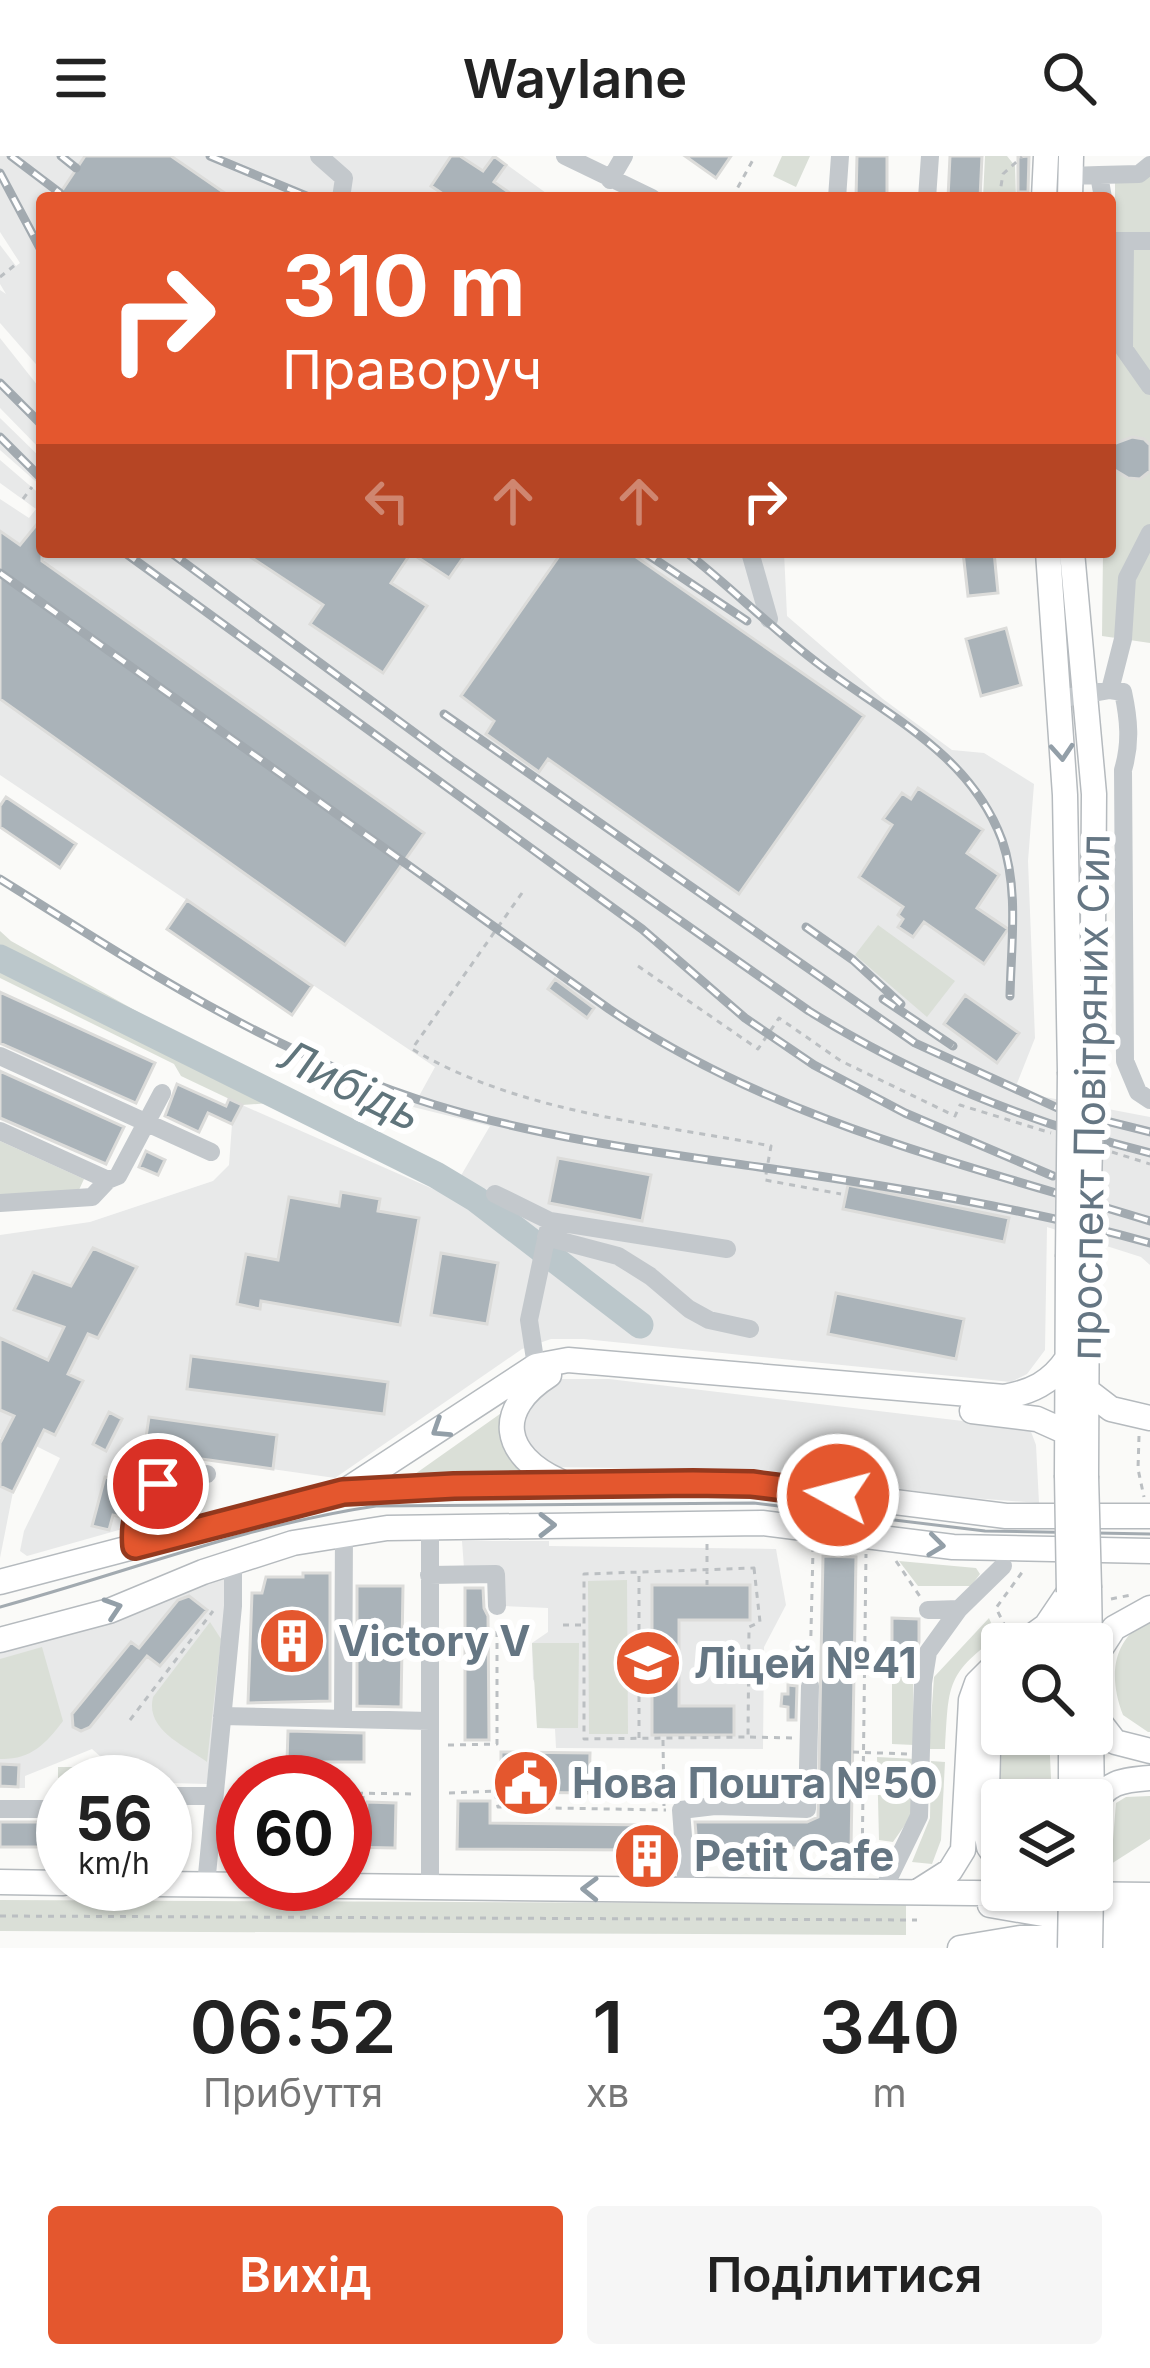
<!DOCTYPE html>
<html lang="uk">
<meta charset="utf-8">
<style>
body{margin:0;font-family:Inter,sans-serif;background:#f6f6f6;color:#222;height:100vh;display:flex;flex-direction:column;font-size:45px;white-space:nowrap}
*{box-sizing:border-box;margin:0}
p{font-size:39px;color:#767676}
.icon{flex:none;width:66px;height:66px;fill:none;stroke:currentColor;stroke-width:2;stroke-linecap:round;stroke-linejoin:round}
.map{position:relative;height:1792px;overflow:hidden}
.side{display:flex;flex-direction:column;background:#fff;flex:1}
.side>*{flex:none}
.banner{position:absolute;left:36px;top:36px;width:1080px;height:366px;border-radius:12px;box-shadow:0 3px 9px #0004;background:#e4572e;color:#fff;overflow:hidden}
.tools{position:absolute;left:981px;top:1467px;display:grid;gap:24px}
.tools a{display:grid;place-items:center;width:132px;height:132px;border-radius:12px;background:#fff;box-shadow:0 3px 9px #0004;font-size:60px}
.speed{position:absolute;left:36px;top:1599px;display:flex;gap:24px;font-size:60px;font-weight:700;text-align:center}
.speed>*{display:grid;place-content:center;width:156px;height:156px;border-radius:50%;background:#fff;box-shadow:0 3px 9px #0004;line-height:1}
.speed small{font-size:30px;font-weight:400}
.speed .limit{border:18px solid #d22;background:#fff;color:#111}
.pin{position:absolute;display:grid;place-items:center;width:102px;height:102px;color:#fff;margin:-51px;border:6px solid #fff;border-radius:50%;box-shadow:0 3px 12px #0007}
.me{position:absolute;width:132px;margin:-66px;rotate:277deg;stroke-linejoin:round;filter:drop-shadow(0 0 9px #0008)}
.turn{display:flex;align-items:center;gap:42px;height:252px;padding:0 48px;font-size:54px}
.turn .icon{width:156px;height:156px;stroke-width:2.5}
.turn b{display:block;font-size:84px;line-height:102px}
.lanes{display:flex;align-items:center;height:114px;padding:0 48px;background:#0003;justify-content:center;gap:60px;direction:ltr}
.lanes .off{opacity:.35}
.eta{display:flex;justify-content:space-evenly;align-items:center;height:204px;text-align:center}
.eta b{font-size:72px;font-weight:600;line-height:84px}
.cta{display:flex;gap:24px;margin-top:auto;padding:24px 48px}
.cta a{flex:1;height:138px;border-radius:12px;background:#e4572e;color:#fff;font-size:48px;font-weight:600;line-height:138px;text-align:center}
.cta a+a{background:#f6f6f6;color:#222}
header{display:flex;justify-content:space-between;align-items:center;height:156px;padding:0 48px;background:#fff;font-size:54px;font-weight:600}
.map>svg:first-child{display:block}
</style>
<header><svg class="icon" aria-label="menu" viewBox="0 0 24 24"><path d="M4 6h16M4 12h16M4 18h16"/></svg>Waylane<svg class="icon" aria-label="search" viewBox="0 0 24 24"><circle cx="10" cy="10" r="6"/><path d="M15 15l6 6"/></svg></header>
<div class="map">
<svg width="1150" height="1792" viewBox="0 0 1150 1792">
<rect width="100%" height="100%" fill="#fafaf8"/>
<path fill="#e8e9e9" d="M 0,0 L 495,0 L 553,42 L 42,42 L 42,215 L 0,167 L 0,134 L 6,138 L 0,128 L 0,89 L 16,110 L 20,107 L 0,76 Z
M 0,182 L 42,235 L 42,295 L 0,252 Z
M 0,262 L 42,303 L 42,331 L 0,294 Z
M 0,304 L 42,340 L 42,396 L 784,396 L 787,460 L 883,543 L 952,594 L 984,597 L 1034,628 L 1028,705 L 1035,882 L 1014,935 L 1150,961 L 1150,1109 L 1141,1101 L 1047,1071 L 1045,1194 L 1027,1218 L 1011,1226 L 584,1183 L 551,1183 L 522,1193 L 335,1322 L 144,1295 L 126,1372 L 27,1400 L 20,1395 L 24,1375 L 60,1302 L 30,1287 L 0,1282 L 0,1079 L 90,1066 L 213,1025 L 229,1009 L 232,968 L 242,949 L 449,1040 L 490,970 L 413,951 L 435,911 L 0,619 L 0,343 L 29,362 L 36,353 L 0,327 Z
M 558,1223 L 609,1223 L 1030,1273 L 1036,1289 L 1039,1347 L 959,1341 L 764,1314 L 552,1311 L 530,1296 L 521,1279 L 520,1257 Z
M 0,1330 L 13,1336 L 0,1402 Z
M 462,1385 L 549,1385 L 549,1390 L 776,1393 L 786,1449 L 764,1491 L 763,1593 L 556,1592 L 555,1573 L 537,1572 L 536,1529 L 533,1523 L 532,1487 L 548,1476 L 548,1452 L 504,1450 L 500,1412 L 464,1412 Z
M 224,1416 L 228,1424 L 207,1628 L 129,1626 L 92,1593 L 25,1620 L 25,1632 L 0,1632 L 0,1492 Z"/>
<path fill="#dadfd7" d="M 782,0 L 810,0 L 796,31 L 773,20 Z
M 985,0 L 1007,0 L 1015,10 L 1016,42 L 983,42 Z
M 1150,19 L 1150,487 L 1102,480 L 1103,396 L 1110,396 L 1110,315 L 1117,310 L 1117,293 L 1110,285 L 1110,46 L 1115,45 L 1115,24 Z
M 878,769 L 955,825 L 927,861 L 855,799 Z
M 0,775 L 11,785 L 199,890 C 222,910 251,918 275,936 L 270,947 L 242,949 L 181,920 L 174,908 L 0,822 Z
M 0,985 L 84,1023 L 79,1034 L 0,1041 Z
M 507,1253 L 505,1286 L 521,1315 L 415,1318 Z
M 899,1405 L 976,1412 L 980,1418 L 971,1430 L 918,1430 Z
M 627,1424 L 628,1578 L 589,1578 L 588,1425 Z
M 989,1462 L 997,1481 C 945,1519 949,1531 945,1593 L 929,1593 L 934,1521 Z
M 1150,1463 L 1150,1576 L 1148,1576 L 1123,1559 C 1108,1520 1112,1483 1150,1463 Z
M 210,1466 L 221,1483 L 207,1606 C 184,1589 145,1574 153,1541 Z
M 532,1487 L 579,1487 L 578,1572 L 537,1572 Z
M 42,1491 L 63,1565 C 46,1588 30,1604 0,1603 L 0,1503 Z
M 892,1519 L 913,1520 L 914,1589 L 892,1588 Z
M 1002,1578 L 1049,1578 L 1052,1644 L 1002,1644 L 1002,1689 L 999,1682 Z
M 877,1601 L 916,1603 L 914,1656 L 893,1686 L 879,1684 Z
M 931,1605 L 945,1606 L 941,1684 L 932,1708 L 912,1706 L 930,1662 Z
M 58,1611 L 93,1611 L 92,1626 L 63,1626 L 63,1635 L 58,1635 Z
M 1150,1640 L 1150,1683 L 1111,1708 L 1116,1647 L 1126,1641 Z
M 0,1744 L 906,1748 L 906,1779 L 0,1775 Z"/>
<g fill="none" stroke-linecap="round" stroke-linejoin="round">
<path stroke="#bbc7cb" stroke-width="27" d="M 0,802 L 436,1019 L 476,1043 L 640,1169"/>
</g>
<path fill="#aab3b9" stroke="#dcdcda" stroke-width="3" d="M 85,0 L 171,0 L 232,42 L 57,42 Z
M 451,0 L 460,0 L 483,15 L 494,0 L 506,9 L 494,26 L 517,42 L 449,42 L 431,30 Z
M 685,0 L 731,0 L 716,22 Z
M 857,0 L 887,0 L 887,42 L 856,42 Z
M 950,0 L 982,0 L 980,42 L 948,42 Z
M 1029,0 L 1028,36 L 1018,36 L 1018,1 Z
M 1132,281 L 1144,283 L 1150,289 L 1150,315 L 1140,323 L 1128,322 L 1113,313 L 1113,288 Z
M 42,362 L 42,405 L 424,677 L 345,789 L 0,543 L 0,375 L 20,389 Z
M 243,396 L 467,396 L 449,422 L 411,397 L 391,427 L 427,450 L 383,517 L 310,468 L 323,449 Z
M 562,396 L 629,396 L 864,560 L 739,738 L 548,603 L 539,616 L 486,578 L 494,565 L 461,540 Z
M 963,396 L 994,396 L 998,437 L 968,440 Z
M 1006,472 L 1021,529 L 981,540 L 966,483 Z
M 918,632 L 983,674 L 967,697 L 999,719 L 977,752 L 1008,773 L 984,808 L 924,766 L 913,781 L 898,771 L 903,763 L 898,759 L 903,751 L 859,721 L 892,669 L 883,663 L 902,637 L 911,643 Z
M 6,641 L 76,688 L 60,712 L 0,671 L 0,650 Z
M 187,744 L 312,830 L 292,859 L 167,773 Z
M 555,823 L 594,852 L 587,862 L 548,833 Z
M 0,836 L 155,907 L 136,947 L 0,887 Z
M 965,839 L 1019,877 L 997,907 L 944,868 Z
M 0,915 L 124,971 L 106,1008 L 0,962 Z
M 177,928 L 226,950 L 229,943 L 242,949 L 232,968 L 208,957 L 199,976 L 165,960 Z
M 146,995 L 165,1004 L 158,1019 L 139,1011 Z
M 558,1002 L 651,1019 L 642,1065 L 549,1047 Z
M 848,1029 L 1009,1062 L 1004,1086 L 843,1053 Z
M 341,1036 L 380,1043 L 378,1055 L 419,1062 L 400,1169 L 261,1145 L 260,1153 L 237,1148 L 246,1098 L 278,1104 L 289,1041 L 339,1050 Z
M 93,1092 L 137,1111 L 98,1182 L 88,1178 L 68,1218 L 83,1225 L 55,1279 L 44,1274 L 13,1336 L 0,1330 L 0,1287 L 14,1260 L 0,1254 L 0,1182 L 48,1204 L 64,1171 L 14,1154 L 33,1116 L 71,1130 Z
M 441,1097 L 498,1107 L 487,1168 L 431,1159 Z
M 836,1137 L 964,1163 L 956,1203 L 828,1178 Z
M 191,1200 L 388,1226 L 384,1258 L 187,1233 Z
M 109,1256 L 122,1263 L 106,1295 L 93,1288 Z
M 149,1261 L 277,1279 L 273,1313 L 144,1295 Z
M 105,1321 L 135,1329 L 125,1362 L 113,1359 L 109,1374 L 92,1370 Z
M 823,1400 L 856,1401 L 851,1693 L 697,1690 L 695,1666 L 807,1666 L 818,1661 Z
M 303,1417 L 330,1417 L 330,1545 L 248,1547 L 252,1437 L 262,1437 L 266,1421 L 303,1421 Z
M 652,1429 L 750,1429 L 750,1464 L 679,1464 L 679,1550 L 734,1550 L 734,1579 L 652,1579 Z
M 357,1430 L 403,1430 L 401,1551 L 357,1550 Z
M 465,1432 L 483,1432 L 484,1452 L 488,1460 L 489,1584 L 465,1584 Z
M 189,1440 L 207,1454 L 160,1510 L 147,1500 L 90,1571 L 81,1575 L 73,1571 L 72,1558 L 131,1486 L 139,1492 L 178,1444 Z
M 892,1462 L 919,1463 L 919,1486 L 912,1512 L 892,1512 Z
M 788,1529 L 797,1530 L 796,1564 L 788,1564 L 788,1551 L 781,1550 L 782,1538 L 788,1538 Z
M 288,1575 L 364,1577 L 364,1606 L 287,1606 Z
M 501,1596 L 590,1597 L 589,1637 L 501,1636 Z
M 0,1608 L 19,1609 L 18,1631 L 0,1630 Z
M 1027,1623 L 1049,1624 L 1048,1644 L 1026,1644 Z
M 458,1645 L 490,1645 L 490,1667 L 648,1669 L 648,1687 L 660,1688 L 659,1706 L 635,1705 L 636,1694 L 457,1693 Z
M 367,1646 L 396,1647 L 395,1692 L 345,1691 L 345,1665 L 366,1665 Z
M 165,1654 L 177,1654 L 177,1692 L 165,1692 Z
M 0,1666 L 63,1666 L 63,1691 L 0,1691 Z"/>
<g fill="none" stroke-linecap="round" stroke-linejoin="round">
<g stroke="#b5babe" stroke-width="27">
<path id="major" d="M 1044,42 L 1046,0
M 1070,42 L 1071,0
M 1048,396 L 1065,639 L 1070,916
M 1072,396 L 1094,638 L 1092,916
M 549,1219 C 494,1254 502,1299 559,1325
M 1085,1233 L 1111,1253 L 1150,1262
M 972,1255 L 1037,1263 L 1066,1276
M 1067,1319 L 1068,1101
M 1086,1320 L 1087,1105
M 345,1335 L 536,1210 L 568,1204 L 1004,1241 C 1031,1236 1051,1227 1067,1203
M 0,1426 L 343,1336 L 454,1330 L 751,1328 L 1006,1360 L 1150,1360
M 1089,1432 L 1090,1488
M 1069,1438 L 1070,1488
M 0,1484 L 109,1455 L 203,1416 L 293,1387 L 387,1372 L 762,1367 L 953,1391 L 1150,1395
M 1021,1488 L 1046,1470 L 1069,1436
M 1092,1506 L 1114,1472 L 1150,1452
M 1002,1525 L 991,1542 L 989,1558 L 986,1675 L 989,1691 L 1002,1710
M 1092,1556 L 1115,1586 L 1150,1595
M 1071,1578 L 1071,1644
M 1091,1578 L 1092,1644
M 1092,1653 C 1105,1626 1122,1624 1150,1622
M 0,1726 L 63,1727
M 156,1728 L 1150,1739
M 917,1736 L 950,1715 L 963,1694 L 971,1544 L 977,1527 L 1002,1502
M 990,1749 L 1043,1758 L 1150,1761
M 960,1792 L 1020,1782 L 1150,1781"/>
</g>
<path stroke="#bbbfc2" stroke-width="3" stroke-dasharray="6 6" stroke-linecap="butt" d="M 732,42 L 755,0
M 999,42 L 1003,18 L 1022,1
M 0,121 L 15,109
M 23,343 L 32,331
M 522,737 L 412,893 C 520,957 650,967 771,990 L 765,1024 L 841,1038
M 638,810 L 758,893 L 779,862 L 841,905 L 955,960 L 960,949 L 1051,977
M 1112,996 L 1150,1008
M 1139,1280 L 1138,1313 L 1144,1341
M 707,1388 L 707,1429
M 896,1405 L 921,1442
M 754,1412 L 760,1466 L 749,1471 L 748,1581 L 584,1583 L 584,1418 Z
M 1111,1443 L 1131,1439
M 563,1469 L 582,1469
M 1006,1472 L 996,1452 L 1023,1415
M 810,1516 L 813,1394
M 130,1564 L 213,1455
M 750,1581 L 794,1582
M 639,1582 L 639,1418
M 663,1584 L 664,1652
M 448,1589 L 497,1588 L 497,1467
M 853,1596 L 907,1598
M 345,1637 L 415,1638
M 449,1637 L 495,1635 L 498,1651 L 666,1654
M 363,1658 L 363,1639
M 862,1714 L 866,1398
M 0,1760 L 917,1764"/>
<path stroke="#c3c8cc" stroke-width="18" d="M 319,0 L 344,22 L 341,42
M 565,0 L 652,42
M 1099,19 L 1139,18 L 1150,9
M 1070,20 L 1099,19 L 1103,42
M 610,24 L 624,0
M 837,42 L 840,0
M 927,42 L 930,0
M 1110,85 L 1150,85
M 1125,85 L 1124,193 L 1150,230
M 750,396 L 769,463
M 1110,534 L 1123,483 L 1127,422 L 1150,377
M 1059,543 L 1110,534 L 1123,536 C 1129,564 1131,587 1123,614 L 1125,905 L 1138,936 L 1150,944
M 0,900 L 211,996
M 0,975 L 108,1024
M 495,1038 L 550,1065 L 727,1093
M 0,1047 L 92,1041 L 108,1024 L 118,1020 L 162,937
M 546,1081 L 618,1100 L 650,1120 L 689,1153 L 709,1164 L 750,1173
M 536,1210 L 529,1164 L 548,1074
M 135,1390 L 134,1380 L 146,1336 L 158,1328 L 207,1318
M 429,1419 L 496,1418 L 497,1450
M 928,1454 L 959,1453
M 222,1560 L 430,1565
M 343,1563 L 344,1376
M 165,1640 L 214,1640
M 0,1653 L 63,1653
M 206,1729 L 233,1450 L 233,1405
M 430,1731 L 430,1369
M 687,1734 L 681,1654 L 715,1650 L 807,1653 L 810,1530
M 882,1736 L 919,1660 L 923,1527 L 928,1496 L 959,1453 L 1003,1410"/>
<use href="#major" stroke="#fff" stroke-width="24"/>
<path stroke="#a2aab0" stroke-width="3" d="M 0,1451 C 125,1417 247,1369 376,1350 L 754,1347 L 985,1375 L 1150,1378"/>
<g stroke="#a2aab0" stroke-width="9">
<path id="rail" d="M 11,0 L 60,37
M 61,0 L 76,12
M 210,0 L 311,42
M 0,17 L 42,96
M 0,227 L 42,269
M 0,281 L 42,323
M 124,396 L 642,773 L 745,862 L 814,909 L 905,957 L 1053,1020
M 170,396 L 453,605 L 809,855 C 915,921 1030,967 1150,997
M 644,396 L 747,465
M 686,396 C 732,432 773,474 820,509 C 888,560 970,598 1002,684 C 1019,733 1011,789 1010,840
M 0,417 L 609,853 C 772,964 964,1008 1150,1065
M 444,558 L 915,887 L 1062,954 L 1150,976
M 0,723 C 141,811 275,900 435,949 C 543,982 654,996 766,1012 C 894,1031 1025,1052 1150,1087
M 806,771 L 853,804 L 901,848
M 883,843 L 953,890"/>
</g>
<use href="#rail" stroke="#fff" stroke-width="4.5" stroke-dasharray="14" stroke-linecap="butt"/>
<g stroke="#b5babe" stroke-width="27" stroke-linecap="butt">
<path id="major-bridge" d="M 1068,1101 L 1070,916
M 1087,1105 L 1092,916
M 1067,1319 L 1069,1436
M 1086,1320 L 1089,1432
M 1070,1792 L 1071,1734
M 1090,1792 L 1091,1734"/>
</g>
<use href="#major-bridge" stroke="#fff" stroke-width="24"/>
</g>
<defs><path id="oneway-chevron" d="M-2-3.5L2.5 0L-2 3.5" fill="none" stroke-width="1.6" stroke-linecap="round" stroke-linejoin="round" transform="scale(3)"/></defs>
<g stroke="#939fa8">
<use href="#oneway-chevron" transform="translate(1062 596) rotate(86)"/>
<use href="#oneway-chevron" transform="translate(440 1273) rotate(147)"/>
<use href="#oneway-chevron" transform="translate(547 1369)"/>
<use href="#oneway-chevron" transform="translate(936 1389) rotate(7)"/>
<use href="#oneway-chevron" transform="translate(113 1452) rotate(-18)"/>
<use href="#oneway-chevron" transform="translate(590 1733) rotate(-179)"/>
</g>
<g fill="none" stroke-linecap="round" stroke-linejoin="round">
<g stroke="#94391e" stroke-width="30">
<path id="route" d="M 158,1328 C 138,1341 133,1368 135,1390 L 343,1336 L 454,1330 L 693,1327 L 752,1328 L 838,1339"/>
</g>
<use href="#route" stroke="#e4572e" stroke-width="21"/>
</g>
<defs>
<g id="building-disc" transform="scale(3.45)"><circle r="9.5" fill="#e4572e" stroke="#fff"/><path d="M-4-6H4V6H1V3H-1V6H-4ZM-2.5-4.3h1.7v1.8h-1.7ZM.8-4.3h1.7v1.8H.8ZM-2.5-1h1.7V.8h-1.7ZM.8-1h1.7V.8H.8Z" fill="#fff"/></g>
<g id="school-disc" transform="scale(3.45)"><circle r="9.5" fill="#e4572e" stroke="#fff"/><path d="M0-5L7-2L0 1L-7-2ZM-4 1L0 2.5L4 1V4Q0 6-4 4Z" fill="#fff"/></g>
<g id="civic-disc" transform="scale(3.45)"><circle r="9.5" fill="#e4572e" stroke="#fff"/><path d="M-.6-6.5H3V-4.5H.6V-3L4-1V1h2V6H-6V1h2V-1L-.6-3ZM-1.2 2.5V6h2.4V2.5Z" fill="#fff"/></g>
</defs>
<g fill-rule="evenodd">
<use href="#building-disc" x="292" y="1485"/>
<use href="#school-disc" x="648" y="1507"/>
<use href="#civic-disc" x="526" y="1627"/>
<use href="#building-disc" x="647" y="1700"/>
</g>
<g text-anchor="middle" stroke-width="12" stroke-linejoin="round" paint-order="stroke">
<g font-size="42" fill="#657683" stroke="#fff">
<text transform="translate(1090 941) rotate(-89)" y="15">проспект Повітряних Сил</text>
</g>
<g font-size="42" font-weight="bold" fill="#657683" stroke="#fff" text-anchor="start">
<text x="338" y="1500">Victory V</text>
<text x="694" y="1522">Ліцей №41</text>
<text x="572" y="1642">Нова Пошта №50</text>
<text x="694" y="1715">Petit Cafe</text>
</g>
<g font-size="45" font-style="italic" fill="#60757c" stroke="#fff">
<text transform="translate(350 929) rotate(26)" y="16">Либідь</text>
</g>
</g>
</svg>
<div class="tools">
<a><svg class="icon" aria-label="search" viewBox="0 0 24 24"><circle cx="10" cy="10" r="6"/><path d="M15 15l6 6"/></svg></a>
<a><svg class="icon" aria-label="layers" viewBox="0 0 24 24"><path d="M12 4l9 5-9 5-9-5zM3 14l9 5 9-5"/></svg></a>
</div>
<div class="speed"><div>56<small>km/h</small></div><div class="limit">60</div></div>
<div class="pin" style="left:158px;top:1328px;background:#d93025"><svg class="icon" aria-label="arrive" viewBox="0 0 24 24"><path d="M6 21V4h12l-3 4 3 4H6"/></svg></div>
<svg class="me" style="left:838px;top:1339px" viewBox="-20 -20 40 40"><circle r="17" fill="#e4572e" stroke="#fff" stroke-width="3"/><path d="M0-11L8 9 0 5-8 9z" fill="#fff"/></svg>
<div class="banner">
<div class="turn"><svg class="icon" aria-label="right" viewBox="0 0 24 24"><path d="M7 20v-9h11M14 6l5 5-5 5"/></svg><div><b>310 m</b>Праворуч</div></div>
<div class="lanes"><svg class="icon off" aria-label="left" viewBox="0 0 24 24"><path d="M17 20v-9H6M10 6l-5 5 5 5"/></svg><svg class="icon off" aria-label="ahead" viewBox="0 0 24 24"><path d="M12 20V5M6 11l6-6 6 6"/></svg><svg class="icon off" aria-label="ahead" viewBox="0 0 24 24"><path d="M12 20V5M6 11l6-6 6 6"/></svg><svg class="icon" aria-label="right" viewBox="0 0 24 24"><path d="M7 20v-9h11M14 6l5 5-5 5"/></svg></div>
</div>
</div>
<section class="side">
<div class="eta">
<div><b>06:52</b><p>Прибуття</p></div>
<div><b>1</b><p>хв</p></div>
<div><b>340</b><p>m</p></div>
</div>
<div class="cta"><a>Вихід</a><a>Поділитися</a></div>
</section>
